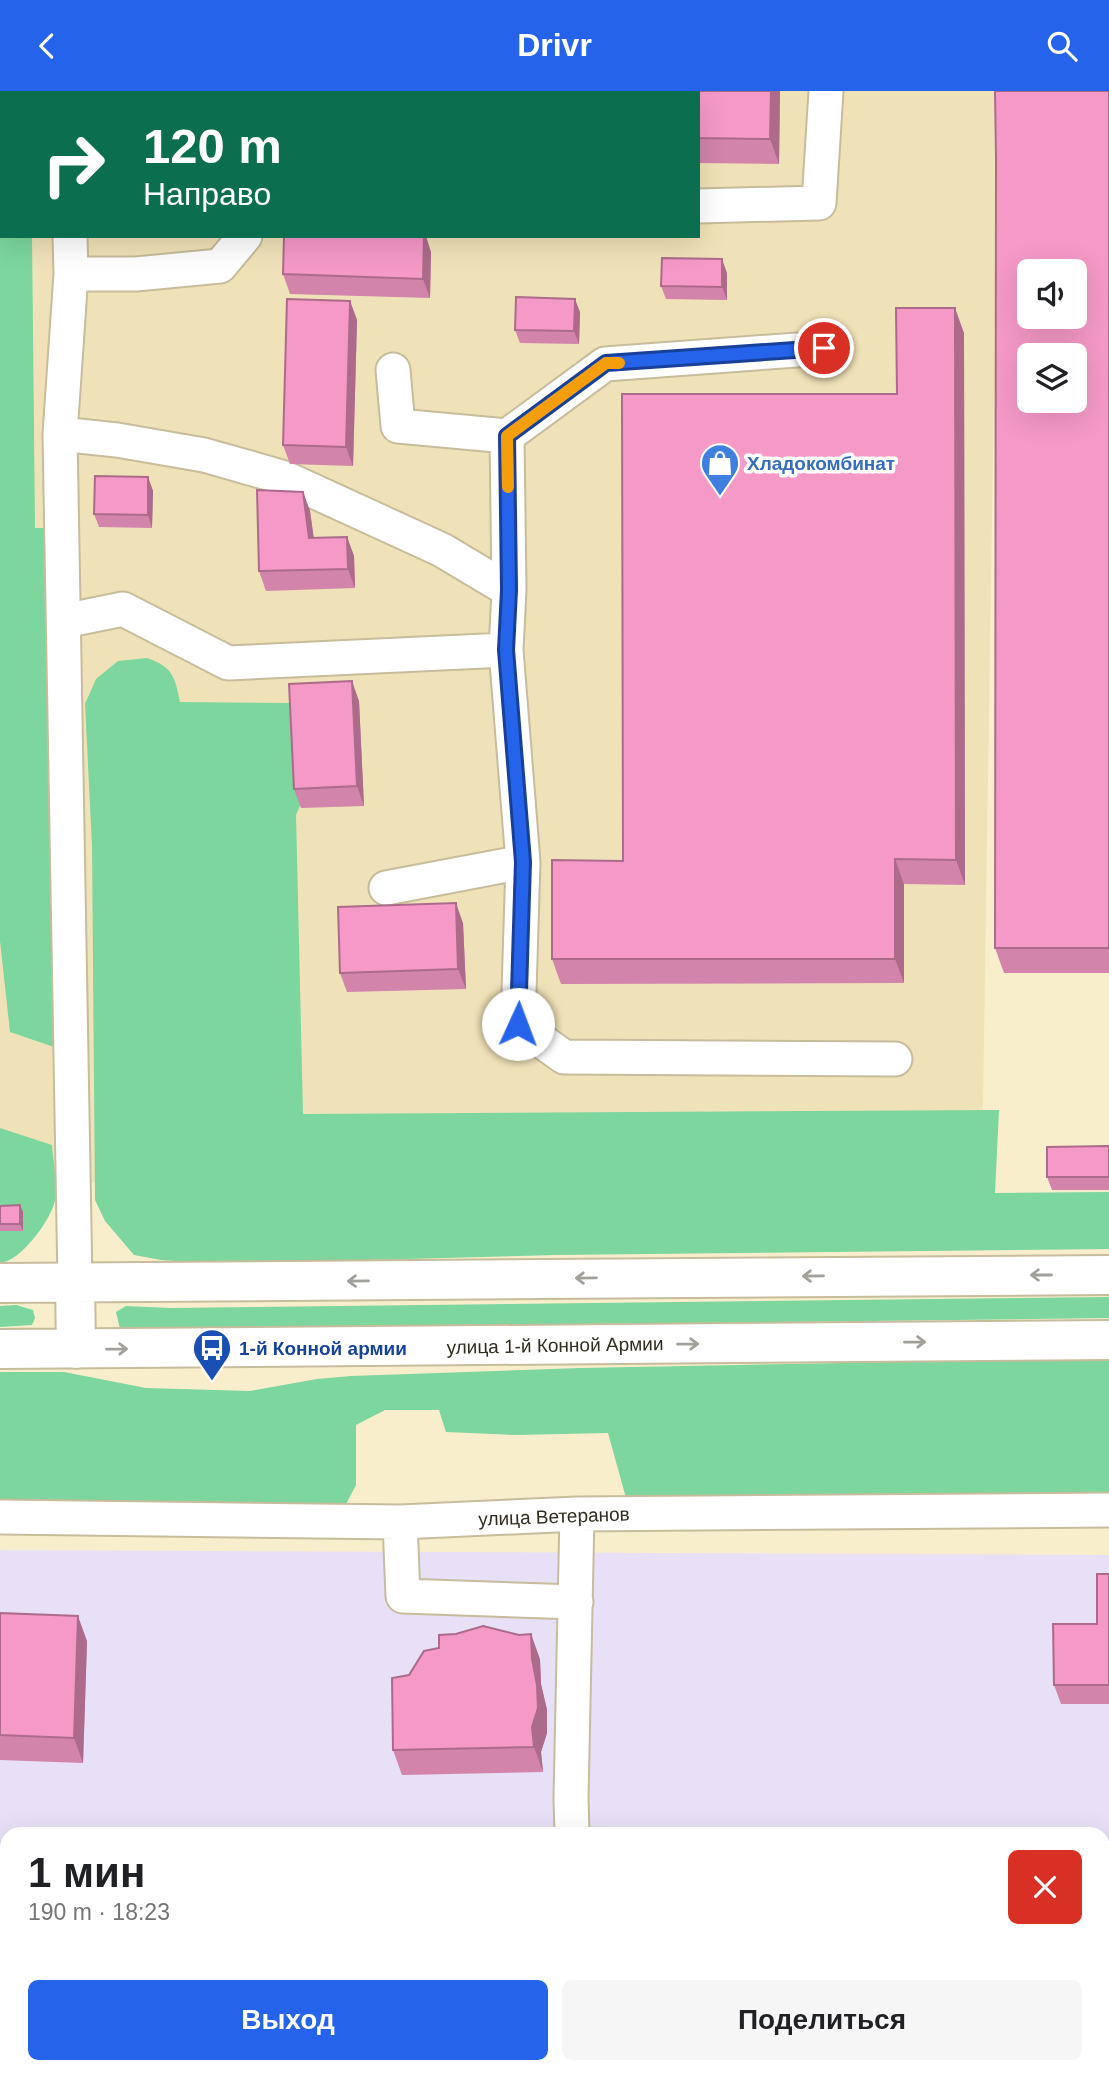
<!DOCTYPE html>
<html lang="ru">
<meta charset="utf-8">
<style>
body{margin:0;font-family:Helvetica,sans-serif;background:#f6f6f6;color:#202124;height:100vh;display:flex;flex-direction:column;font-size:26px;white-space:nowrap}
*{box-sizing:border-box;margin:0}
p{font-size:23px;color:#757577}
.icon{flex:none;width:38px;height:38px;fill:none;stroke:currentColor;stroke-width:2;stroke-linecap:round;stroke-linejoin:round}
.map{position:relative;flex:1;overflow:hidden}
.sheet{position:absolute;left:0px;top:1736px;width:1110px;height:247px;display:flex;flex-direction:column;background:#fff;border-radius:21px 21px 0 0;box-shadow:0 7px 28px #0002}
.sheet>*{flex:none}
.top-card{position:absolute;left:0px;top:0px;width:700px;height:147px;box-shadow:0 7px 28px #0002;background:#0b6e4f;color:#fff;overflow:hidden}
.buttons{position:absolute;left:1017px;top:168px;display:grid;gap:14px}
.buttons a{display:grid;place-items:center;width:70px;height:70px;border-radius:10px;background:#fff;box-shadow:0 7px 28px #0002;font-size:35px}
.pin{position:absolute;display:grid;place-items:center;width:60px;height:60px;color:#fff;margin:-30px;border:4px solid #fff;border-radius:50%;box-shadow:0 2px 7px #0007}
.me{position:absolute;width:77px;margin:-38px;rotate:2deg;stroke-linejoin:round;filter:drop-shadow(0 0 5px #0008)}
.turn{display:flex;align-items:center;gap:24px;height:147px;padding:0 28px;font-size:32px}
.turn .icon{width:91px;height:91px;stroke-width:2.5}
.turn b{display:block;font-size:49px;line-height:60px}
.round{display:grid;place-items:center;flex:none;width:74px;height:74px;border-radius:10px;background:#f6f6f6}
.head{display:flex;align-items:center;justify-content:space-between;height:119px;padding:0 28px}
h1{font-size:42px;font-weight:600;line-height:52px}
.action{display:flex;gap:14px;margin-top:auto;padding:14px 28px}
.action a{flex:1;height:80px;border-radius:10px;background:#2563eb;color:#fff;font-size:28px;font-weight:600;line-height:80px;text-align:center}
.action a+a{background:#f6f6f6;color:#202124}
header{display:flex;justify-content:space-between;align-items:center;height:91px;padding:0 28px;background:#2563eb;color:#fff;font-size:32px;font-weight:600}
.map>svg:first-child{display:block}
</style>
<header><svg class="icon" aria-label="back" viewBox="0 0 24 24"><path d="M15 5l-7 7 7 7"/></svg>Drivr<svg class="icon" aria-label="search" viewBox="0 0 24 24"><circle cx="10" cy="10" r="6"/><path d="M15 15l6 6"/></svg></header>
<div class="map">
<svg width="1109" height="1982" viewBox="0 0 1109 1982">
<rect width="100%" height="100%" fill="#f9eecc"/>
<path fill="#e7e0f6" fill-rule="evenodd" d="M 0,1459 L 1109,1464 L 1109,1982 L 0,1978 ZM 7,1743 L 1102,1743 L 1102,1976 L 7,1976 Z"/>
<path fill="#f0e2b8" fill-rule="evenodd" d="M 0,0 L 994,0 L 995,102 L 996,0 L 1109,0 L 1109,557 L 995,553 L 994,298 L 982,1078 L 0,1093 ZM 2,2 L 698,2 L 698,145 L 2,145 ZM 1029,180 L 1074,180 L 1074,226 L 1029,226 ZM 1029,264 L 1074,264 L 1074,310 L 1029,310 Z"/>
<path fill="#7cd69d" d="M 0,80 L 2,145 L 32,145 L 35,437 L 45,437 L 54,956 L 10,941 L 0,850 Z
M 147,567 C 173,576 175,586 180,611 L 297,612 L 301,712 L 296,724 L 303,1023 L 999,1019 L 995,1102 L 1109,1101 L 1109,1158 L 556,1164 L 221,1173 L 161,1169 L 134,1164 L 105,1130 L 95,1109 L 92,755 L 85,613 L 96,588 L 118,570 Z
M 0,1037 L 52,1054 C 53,1071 58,1092 55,1109 C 52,1128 20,1171 0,1172 Z
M 1109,1206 L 1109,1227 L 139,1239 L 120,1238 L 116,1221 L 126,1215 L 170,1217 Z
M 16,1214 L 33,1219 L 35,1227 L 32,1234 L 0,1236 L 0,1215 Z
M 1109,1267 L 1109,1405 L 626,1407 L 608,1342 L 514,1344 L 446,1341 L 439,1319 L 385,1319 L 356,1334 L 356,1394 L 345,1415 L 0,1418 L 0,1281 L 64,1281 L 146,1297 L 250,1300 L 317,1288 L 351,1285 L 580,1277 Z"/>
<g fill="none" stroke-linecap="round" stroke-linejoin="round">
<g stroke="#c7bc9b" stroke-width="37">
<path id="minor" d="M 65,0 L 65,2
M 262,2 L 262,0
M 698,115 L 819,112 L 826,0
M 70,145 L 71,183 L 60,343 L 75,1192
M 71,183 L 136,183 L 220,175 L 245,145
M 824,257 L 605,273 L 507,345 L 509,499 L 506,559 L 523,771 L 518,933 L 564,966 L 895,968
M 393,279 L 398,335 L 507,345
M 60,343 L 117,349 L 204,364 L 285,387 L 442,459 L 509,499
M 64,530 L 123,518 L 228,572 L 506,559
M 386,797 L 523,771
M 0,1426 L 400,1431 L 577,1423 L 1109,1419
M 400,1431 L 403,1505 L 576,1511
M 572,1743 L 571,1707 L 577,1423"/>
</g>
<g stroke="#c7bc9b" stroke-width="42">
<path id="major" d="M 0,1192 L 1109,1184
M 75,1192 L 76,1258
M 0,1258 L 1109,1249"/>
</g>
<use href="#minor" stroke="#fff" stroke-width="33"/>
<use href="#major" stroke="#fff" stroke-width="38"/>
</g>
<path fill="#d384ab" d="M 338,0 L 780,0 L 779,73 L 698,72 L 698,2 L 338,2 Z
M 1109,0 L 1109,882 L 1004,882 L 995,857 L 996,70 Z
M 431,161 L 430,207 L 290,203 L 283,183 Z
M 727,182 L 727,209 L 666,208 L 661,195 Z
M 350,210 L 357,229 L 353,375 L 290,373 L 283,354 Z
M 580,221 L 579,253 L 520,252 L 515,239 Z
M 964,242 L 965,794 L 904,793 L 904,892 L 561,893 L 552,868 L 623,770 L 897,303 Z
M 148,386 L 153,400 L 152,437 L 99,436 L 94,423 Z
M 303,401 L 310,420 L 314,447 L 347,446 L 354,465 L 355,497 L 266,500 L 259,480 Z
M 359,610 L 364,715 L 301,717 L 294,698 Z
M 463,832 L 466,898 L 347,901 L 340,882 Z
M 1109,1055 L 1109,1099 L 1052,1099 L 1047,1086 Z
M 20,1114 L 23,1121 L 23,1140 L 0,1140 L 0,1115 Z
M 1109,1483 L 1109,1613 L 1061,1613 L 1054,1594 L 1097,1533 Z
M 0,1522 L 87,1550 L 83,1672 L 0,1669 Z
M 540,1568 L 541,1593 L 547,1619 L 547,1642 L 541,1661 L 543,1681 L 402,1684 L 393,1659 L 409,1584 Z"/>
<path fill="#ac6b8b" d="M 771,0 L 780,0 L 779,73 L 770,48 Z
M 424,145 L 426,145 L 431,161 L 430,207 L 423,188 Z
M 722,168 L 727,182 L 727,209 L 722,196 Z
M 575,208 L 580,221 L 579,253 L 574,240 Z
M 350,210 L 357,229 L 353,375 L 346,356 Z
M 955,217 L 964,242 L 965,794 L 956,769 Z
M 148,386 L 153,400 L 152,437 L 148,424 Z
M 303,401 L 310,420 L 316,466 L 309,447 Z
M 347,446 L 354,465 L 355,497 L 348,478 Z
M 352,590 L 359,610 L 364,715 L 357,695 Z
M 895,768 L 904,793 L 904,892 L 895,868 Z
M 456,812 L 463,832 L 466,898 L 458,878 Z
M 20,1114 L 23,1121 L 23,1140 L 20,1133 Z
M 78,1525 L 87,1550 L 83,1672 L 74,1647 Z
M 531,1543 L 540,1568 L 541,1593 L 547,1619 L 547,1642 L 541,1661 L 543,1681 L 534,1656 L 532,1636 Z"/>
<path fill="#f599c7" stroke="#ac6b8b" stroke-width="2" fill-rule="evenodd" d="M 346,0 L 771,0 L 770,48 L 698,47 L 698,2 L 346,2 Z
M 995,0 L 1109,0 L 1109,857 L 995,857 L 996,70 ZM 1029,180 L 1074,180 L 1074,226 L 1029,226 ZM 1029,264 L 1074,264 L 1074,310 L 1029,310 Z
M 284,145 L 424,145 L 423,188 L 283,183 Z
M 662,167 L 722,168 L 722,196 L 661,195 Z
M 516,206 L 575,208 L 574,240 L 515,239 Z
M 287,208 L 350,210 L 346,356 L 283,354 Z
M 896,217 L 955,217 L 956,769 L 895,768 L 895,868 L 552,868 L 552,769 L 623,770 L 622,303 L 897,303 Z
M 95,385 L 148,386 L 148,424 L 94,423 Z
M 257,399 L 303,401 L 309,447 L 347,446 L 348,478 L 259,480 Z
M 352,590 L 357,695 L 294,698 L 289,593 Z
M 456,812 L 458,878 L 340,882 L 338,816 Z
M 1109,1055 L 1109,1086 L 1047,1086 L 1047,1056 Z
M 20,1114 L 20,1133 L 0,1133 L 0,1115 Z
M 1097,1483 L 1109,1483 L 1109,1594 L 1054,1594 L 1053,1533 L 1097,1533 Z
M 0,1522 L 78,1525 L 74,1647 L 0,1644 Z
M 483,1535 L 519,1544 L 531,1543 L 532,1568 L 537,1594 L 538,1617 L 532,1636 L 534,1656 L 393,1659 L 392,1587 L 409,1584 L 424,1560 L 439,1557 L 439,1544 L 456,1543 Z"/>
<defs><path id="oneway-shaft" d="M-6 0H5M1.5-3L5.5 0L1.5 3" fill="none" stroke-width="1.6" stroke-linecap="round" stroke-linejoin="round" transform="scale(1.75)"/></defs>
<g stroke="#a2a09a">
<use href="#oneway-shaft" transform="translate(1041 1184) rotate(180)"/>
<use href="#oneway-shaft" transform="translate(813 1185) rotate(179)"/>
<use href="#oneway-shaft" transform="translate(586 1187) rotate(179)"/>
<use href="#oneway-shaft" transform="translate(358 1190) rotate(179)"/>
<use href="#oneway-shaft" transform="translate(915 1251) rotate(-1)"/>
<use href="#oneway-shaft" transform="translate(688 1253) rotate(-1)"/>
<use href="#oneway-shaft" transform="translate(117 1258) rotate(-1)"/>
</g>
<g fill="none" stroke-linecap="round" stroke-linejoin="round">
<g stroke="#184099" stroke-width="18">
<path id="route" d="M 518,933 L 523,771 L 506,559 L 509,499 L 507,345 L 606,272 L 824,257"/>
</g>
<use href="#route" stroke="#2563eb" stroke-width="12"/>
<path stroke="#f59e0b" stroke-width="12" d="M 508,396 L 507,345 L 606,272 L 619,272"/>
</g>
<defs>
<g id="shop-pin" transform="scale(2.0125)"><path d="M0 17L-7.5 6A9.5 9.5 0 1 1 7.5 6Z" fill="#3f7fe0" stroke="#fff"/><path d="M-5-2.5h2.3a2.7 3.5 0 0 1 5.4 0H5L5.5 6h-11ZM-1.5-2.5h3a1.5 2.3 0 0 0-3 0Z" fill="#fff"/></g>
<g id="bus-pin" transform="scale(2.0125)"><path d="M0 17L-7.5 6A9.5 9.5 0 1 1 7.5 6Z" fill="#1a4fb4" stroke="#fff"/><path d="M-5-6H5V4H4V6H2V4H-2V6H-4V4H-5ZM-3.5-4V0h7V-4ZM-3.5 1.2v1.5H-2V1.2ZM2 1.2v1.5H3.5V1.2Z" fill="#fff"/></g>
</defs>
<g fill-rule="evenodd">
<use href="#shop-pin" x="720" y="372"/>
<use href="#bus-pin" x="212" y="1257"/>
</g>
<g text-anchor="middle" stroke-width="7" stroke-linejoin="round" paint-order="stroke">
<g font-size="19" font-weight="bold" fill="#366cbe" stroke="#fff" text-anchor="start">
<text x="747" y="379">Хладокомбинат</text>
</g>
<g font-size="19" fill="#302c1f" stroke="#fff">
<text transform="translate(555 1254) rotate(-1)" y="7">улица 1-й Конной Армии</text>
<text transform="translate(554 1425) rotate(-2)" y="7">улица Ветеранов</text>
</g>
<g font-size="19" font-weight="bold" fill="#164399" stroke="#fff" text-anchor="start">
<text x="239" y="1264">1-й Конной армии</text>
</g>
</g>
</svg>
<div class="buttons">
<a><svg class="icon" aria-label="sound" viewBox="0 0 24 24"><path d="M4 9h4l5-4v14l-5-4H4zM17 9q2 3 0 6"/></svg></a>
<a><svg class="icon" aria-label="layers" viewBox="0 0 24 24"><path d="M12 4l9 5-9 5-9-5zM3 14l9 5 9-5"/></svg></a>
</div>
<div class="pin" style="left:824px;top:257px;background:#d93025"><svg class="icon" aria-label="arrive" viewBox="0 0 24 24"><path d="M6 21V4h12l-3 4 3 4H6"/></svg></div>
<svg class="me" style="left:518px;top:933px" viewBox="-20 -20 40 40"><circle r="19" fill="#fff"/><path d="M0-13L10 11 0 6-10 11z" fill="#2563eb"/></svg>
<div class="top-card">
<div class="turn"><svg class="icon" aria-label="right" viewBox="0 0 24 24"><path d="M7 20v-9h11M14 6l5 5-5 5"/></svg><div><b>120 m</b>Направо</div></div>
</div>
<section class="sheet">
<div class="head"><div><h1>1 мин</h1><p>190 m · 18:23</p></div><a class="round" style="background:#d93025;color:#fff"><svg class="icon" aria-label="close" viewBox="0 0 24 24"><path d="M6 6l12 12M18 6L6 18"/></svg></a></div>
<div class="action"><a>Выход</a><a>Поделиться</a></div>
</section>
</div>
